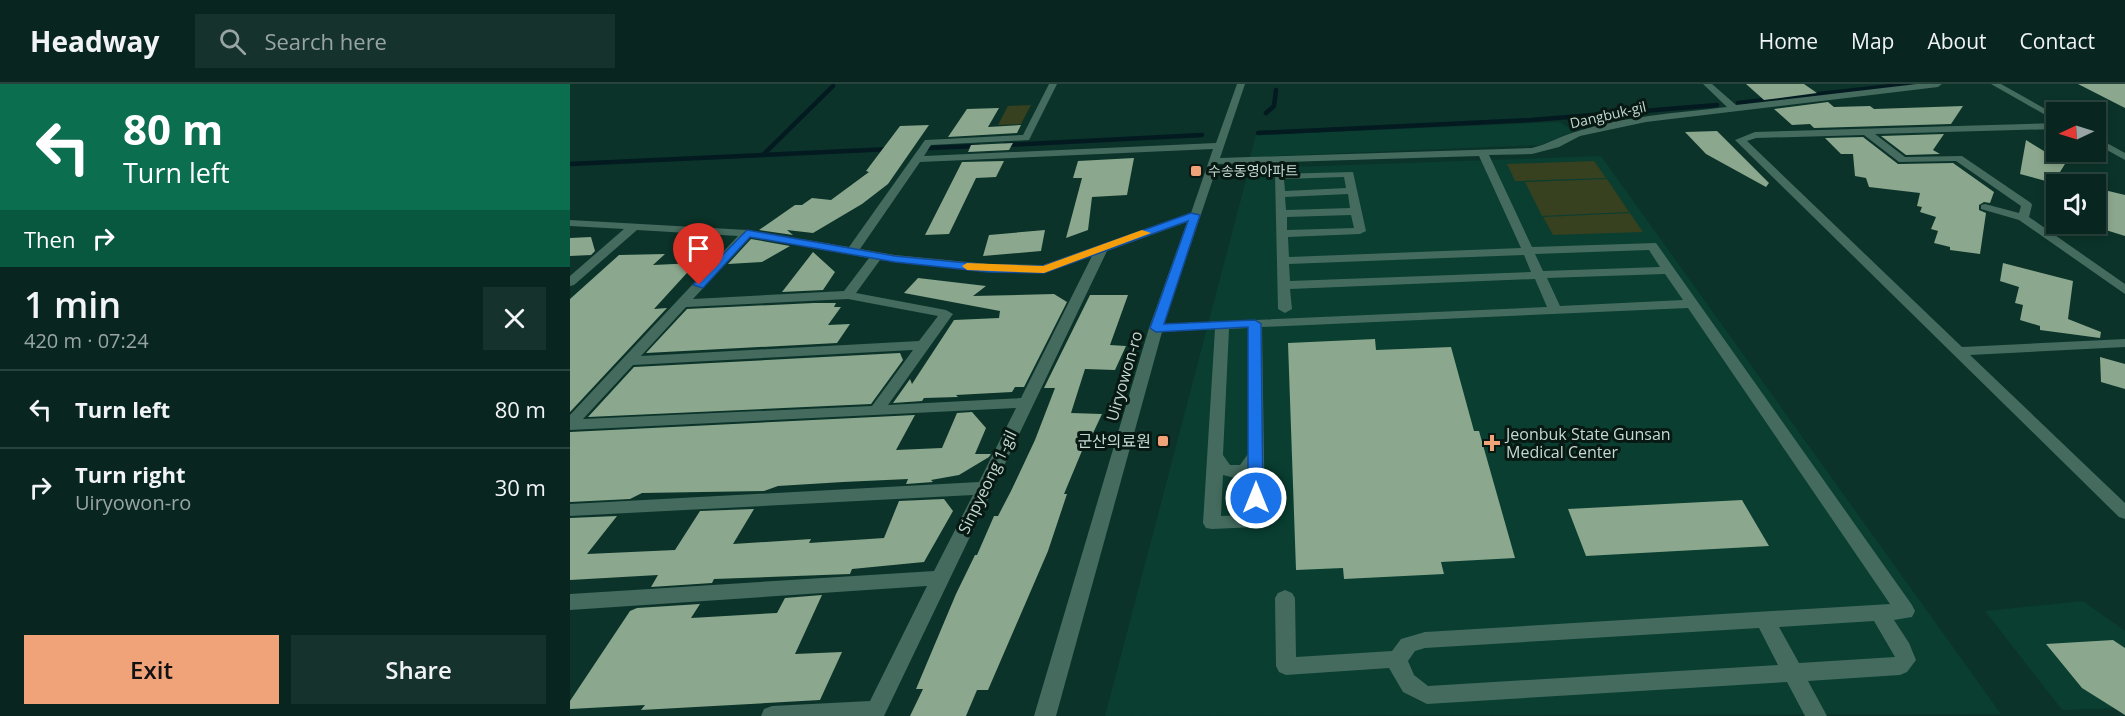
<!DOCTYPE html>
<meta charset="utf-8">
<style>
body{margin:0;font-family:"Open Sans","Noto Sans KR",sans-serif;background:#16322c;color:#f1f3f6;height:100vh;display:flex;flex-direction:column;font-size:22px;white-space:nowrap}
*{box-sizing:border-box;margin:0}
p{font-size:20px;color:#98a5a4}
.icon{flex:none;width:33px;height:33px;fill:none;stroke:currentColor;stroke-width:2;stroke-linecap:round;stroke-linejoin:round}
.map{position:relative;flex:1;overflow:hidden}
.details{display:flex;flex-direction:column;background:#08261f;width:570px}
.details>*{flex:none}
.banner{background:#0b6e4f;color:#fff;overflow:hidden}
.needle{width:39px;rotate:266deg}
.fabs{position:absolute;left:1476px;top:18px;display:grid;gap:12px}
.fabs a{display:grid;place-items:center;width:60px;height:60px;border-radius:0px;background:#08261f;box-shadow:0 3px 9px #0003,0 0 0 2px #29433d;font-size:30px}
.pin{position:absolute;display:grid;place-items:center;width:51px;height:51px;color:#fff;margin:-62px -26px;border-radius:50% 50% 50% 0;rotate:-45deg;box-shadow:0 0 6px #0007}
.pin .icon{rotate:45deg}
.me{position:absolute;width:66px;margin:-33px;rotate:0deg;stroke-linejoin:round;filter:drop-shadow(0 0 4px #0008)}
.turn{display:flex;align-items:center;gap:21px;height:126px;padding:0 24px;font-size:27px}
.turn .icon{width:78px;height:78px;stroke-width:2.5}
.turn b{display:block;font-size:42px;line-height:51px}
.then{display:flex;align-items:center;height:57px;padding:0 24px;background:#0003;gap:12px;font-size:22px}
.round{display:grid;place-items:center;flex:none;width:63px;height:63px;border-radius:0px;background:#16322c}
.overview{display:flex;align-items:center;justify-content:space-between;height:102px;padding:0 24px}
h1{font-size:36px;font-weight:600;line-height:45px}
.cta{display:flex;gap:12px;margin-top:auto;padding:12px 24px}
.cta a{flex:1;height:69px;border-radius:0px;background:#f0a279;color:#111;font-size:24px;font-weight:600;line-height:69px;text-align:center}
.cta a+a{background:#16322c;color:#f1f3f6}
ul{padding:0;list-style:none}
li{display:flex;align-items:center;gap:18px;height:78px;padding:0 24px;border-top:2px solid #29433d}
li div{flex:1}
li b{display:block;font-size:22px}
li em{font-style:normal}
header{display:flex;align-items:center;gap:36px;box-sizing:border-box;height:84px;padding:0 30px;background:#08261f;border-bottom:2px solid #29433d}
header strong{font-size:28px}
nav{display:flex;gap:33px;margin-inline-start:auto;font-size:21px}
.search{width:420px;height:54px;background:#16322c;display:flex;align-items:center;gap:15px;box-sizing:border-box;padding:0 21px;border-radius:0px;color:#98a5a4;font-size:22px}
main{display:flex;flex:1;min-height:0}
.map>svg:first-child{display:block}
</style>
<header>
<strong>Headway</strong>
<div class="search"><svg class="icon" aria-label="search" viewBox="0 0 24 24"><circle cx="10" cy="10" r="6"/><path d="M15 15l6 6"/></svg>Search here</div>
<nav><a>Home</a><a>Map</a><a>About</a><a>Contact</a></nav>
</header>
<main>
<section class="details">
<div class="banner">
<div class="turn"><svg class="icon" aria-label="left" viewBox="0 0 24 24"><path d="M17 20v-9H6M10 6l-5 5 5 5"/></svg><div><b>80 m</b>Turn left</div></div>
<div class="then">Then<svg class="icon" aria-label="right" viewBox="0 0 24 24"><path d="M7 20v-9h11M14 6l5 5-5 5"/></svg></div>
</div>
<div class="overview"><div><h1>1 min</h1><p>420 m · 07:24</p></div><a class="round"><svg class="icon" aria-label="close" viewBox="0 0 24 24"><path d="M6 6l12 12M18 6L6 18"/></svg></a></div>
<ul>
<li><svg class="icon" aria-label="left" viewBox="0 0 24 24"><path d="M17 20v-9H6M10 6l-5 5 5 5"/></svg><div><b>Turn left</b></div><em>80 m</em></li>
<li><svg class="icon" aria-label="right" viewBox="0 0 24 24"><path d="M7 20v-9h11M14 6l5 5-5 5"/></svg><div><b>Turn right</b><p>Uiryowon-ro</p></div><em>30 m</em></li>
</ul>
<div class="cta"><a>Exit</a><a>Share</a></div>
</section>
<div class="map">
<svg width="1555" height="632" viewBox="0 0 1555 632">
<rect width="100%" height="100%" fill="#0b3329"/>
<path fill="#093e31" d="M 990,38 L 1004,47 L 970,61 L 680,73 L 686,51 Z
M 1031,72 L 1431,630 L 535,632 L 678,88 L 691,84 Z
M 1513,517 L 1555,547 L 1555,624 L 1492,626 L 1415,527 Z"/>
<path fill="#37401f" d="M 461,21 L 451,40 L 428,41 L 438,22 Z
M 1024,77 L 1036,94 L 945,97 L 937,80 Z
M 1037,95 L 1059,128 L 972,132 L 955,98 Z
M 1060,129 L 1073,148 L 983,151 L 973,133 Z"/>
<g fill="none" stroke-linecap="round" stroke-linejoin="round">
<path stroke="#031a21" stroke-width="4.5" d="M 1168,19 L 1340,0
M 696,29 L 704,22 L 706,6
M 688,49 L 961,36 L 1147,21
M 435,61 L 632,51
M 358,64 L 409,62
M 193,71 L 263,2
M 0,80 L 321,65"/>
</g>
<path fill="#8ba78d" d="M 1176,0 L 1234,0 L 1247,9 L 1194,16 Z
M 1508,0 L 1555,0 L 1555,24 Z
M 1258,18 L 1264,23 L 1300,22 L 1304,25 L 1393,22 L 1381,40 L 1244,44 L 1240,40 L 1222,41 L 1204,25 Z
M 429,24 L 418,43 L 451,41 L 447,49 L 378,53 L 397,25 Z
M 359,41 L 318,100 L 292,120 L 243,149 L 217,146 L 223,151 L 189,146 L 225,121 L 232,121 L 242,114 L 261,116 L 299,88 L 296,87 L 330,42 Z
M 1147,47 L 1199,99 L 1196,103 L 1136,70 L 1115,48 Z
M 1374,50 L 1363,66 L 1370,70 L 1336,71 L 1311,52 Z
M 1293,53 L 1328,80 L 1383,79 L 1424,108 L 1420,119 L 1414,118 L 1409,121 L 1409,126 L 1416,129 L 1410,170 L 1380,166 L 1380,163 L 1364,159 L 1368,147 L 1361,145 L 1366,133 L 1350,128 L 1352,123 L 1347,122 L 1350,109 L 1299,103 L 1296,94 L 1285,92 L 1283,70 L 1271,70 L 1255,54 Z
M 1456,56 L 1495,80 L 1483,99 L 1450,90 Z
M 443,59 L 439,66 L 398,68 L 401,61 Z
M 564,74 L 557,111 L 522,113 L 518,146 L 496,154 L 512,94 L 503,94 L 508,77 Z
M 434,77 L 426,93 L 406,94 L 379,150 L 355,151 L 392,78 Z
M 1526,104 L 1555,111 L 1555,152 L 1526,143 Z
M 475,146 L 471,167 L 413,172 L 419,151 Z
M 21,153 L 25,167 L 21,171 L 0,172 L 0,154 Z
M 181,155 L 220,162 L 192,178 L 158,180 Z
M 243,168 L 265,188 L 253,206 L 212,208 Z
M 95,170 L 83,181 L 126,179 L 84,225 L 97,224 L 0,328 L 0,215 L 49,171 Z
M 1433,179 L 1503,197 L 1498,235 L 1531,248 L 1530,254 L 1470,246 L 1470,242 L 1450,236 L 1453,221 L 1445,219 L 1449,203 L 1430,197 Z
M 348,194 L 416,202 L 403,212 L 484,210 L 497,218 L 454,303 L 445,303 L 442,308 L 386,311 L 388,313 L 354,314 L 352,317 L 323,319 L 340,295 L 342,300 L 384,236 L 429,234 L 430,227 L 334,209 Z
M 520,211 L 558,211 L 540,261 L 556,262 L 545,286 L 515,285 L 501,329 L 532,330 L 517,362 L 514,362 L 494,410 L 497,410 L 478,467 L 418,606 L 407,606 L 396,632 L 340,632 L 353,605 L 346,605 L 386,510 L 405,471 L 407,471 L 424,432 L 428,432 L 441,407 L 465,356 L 485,304 L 474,304 Z
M 244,219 L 266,219 L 264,223 L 271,223 L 258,241 L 280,240 L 267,259 L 76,269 L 117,225 Z
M 805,255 L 806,266 L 881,263 L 904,347 L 909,347 L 945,474 L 871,478 L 874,490 L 774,495 L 773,484 L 726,486 L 718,259 Z
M 330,269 L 333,276 L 301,320 L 18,333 L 64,283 Z
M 1530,273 L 1555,280 L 1555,305 L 1531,298 Z
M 402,328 L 416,344 L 405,370 L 421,370 L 419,373 L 389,391 L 361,396 L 363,398 L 336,400 L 338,395 L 273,398 L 208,402 L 194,407 L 72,409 L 60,415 L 0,418 L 0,348 L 345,331 L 326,366 L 372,364 L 387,329 Z
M 374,415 L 383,427 L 354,478 L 282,485 L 280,490 L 144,495 L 142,499 L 81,503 L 88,491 L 0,496 L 0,434 L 47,432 L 17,470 L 105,466 L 130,427 L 184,425 L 163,460 L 241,455 L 239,459 L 314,454 L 329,417 Z
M 1172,416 L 1199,462 L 1016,472 L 998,425 Z
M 252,511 L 225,570 L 272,568 L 250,616 L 71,626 L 75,621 L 0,625 L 0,617 L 60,527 L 67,524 L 130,520 L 121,534 L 207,529 L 215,514 Z
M 1543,556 L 1555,564 L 1555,631 L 1512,604 L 1476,560 Z"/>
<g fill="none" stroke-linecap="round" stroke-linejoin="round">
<path fill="#446b5e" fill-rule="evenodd" d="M 479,0 L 487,0 L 459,56 L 361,61 L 354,72 L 646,59 L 667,0 L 675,0 L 650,74 L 962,64 C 978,60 990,52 1005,48 C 1054,32 1107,29 1157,23 L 1133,0 L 1142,0 L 1166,21 L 1347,0 L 1372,0 L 1368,3 L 1076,38 L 1010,52 L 989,63 L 962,70 L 919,71 L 962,163 L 1086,159 L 1342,521 L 1345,527 L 1342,533 L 1324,536 L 1339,559 L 1346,576 L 1337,588 L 1330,591 L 1238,597 L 1257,632 L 1235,632 L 1217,598 L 857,620 L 833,608 L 819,584 L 716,591 L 709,588 L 706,582 L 705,514 L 708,509 L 715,506 L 722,509 L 725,514 L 726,573 L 822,567 L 831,555 L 855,548 L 1320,520 L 1118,224 L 692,243 L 695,437 L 692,442 L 686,443 L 642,445 L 636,444 L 633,439 L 645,245 L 592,248 L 486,632 L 464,632 L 579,244 L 617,138 L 537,167 L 314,632 L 191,632 L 194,625 L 202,622 L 300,617 L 357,502 L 0,526 L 0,510 L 364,487 L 403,411 L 0,432 L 0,420 L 409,398 L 446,324 L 0,346 L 0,331 L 168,152 L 67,146 L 4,201 L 0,202 L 0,192 L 54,145 L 0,142 L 0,136 L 177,146 L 279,163 L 355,56 L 453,51 ZM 643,65 L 621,129 L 473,181 L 418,180 L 325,171 L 290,165 L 350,78 ZM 909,72 L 951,164 L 719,173 L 718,153 L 790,150 L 796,147 L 783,88 L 705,90 L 708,225 L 715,229 L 722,225 L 720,205 L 965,195 L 977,223 L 594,240 L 648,80 ZM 774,93 L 776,104 L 715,107 L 714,95 ZM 778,110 L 780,124 L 716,126 L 715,113 ZM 781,131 L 784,144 L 717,146 L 717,133 ZM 180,153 L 299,174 L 274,207 L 123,215 ZM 1079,166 L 1090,183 L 973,187 L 965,170 ZM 954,171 L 961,188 L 720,197 L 719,180 ZM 522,172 L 451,314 L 318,321 L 383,230 L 376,226 L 286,209 L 310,176 L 418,188 L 474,189 ZM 1095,190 L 1113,216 L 990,222 L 977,194 ZM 278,215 L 368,232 L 349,257 L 71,272 L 116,223 ZM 678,244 L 678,370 L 670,381 L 660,381 L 653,371 L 659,245 ZM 343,266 L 302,322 L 13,335 L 63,281 ZM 677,390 L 677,431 L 651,432 L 653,391 L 665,394 ZM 1304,537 L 1325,573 L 1229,579 L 1209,543 ZM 1189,544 L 1208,581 L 858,602 L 844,591 L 838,577 L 845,567 L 855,564 Z
M 1421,0 L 1431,0 L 1486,31 L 1486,37 Z
M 1486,39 L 1486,45 L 1305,50 L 1335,73 L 1392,72 L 1461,119 L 1462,121 L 1459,133 L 1555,200 L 1555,210 L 1449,136 L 1411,125 L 1411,121 L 1415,120 L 1449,129 L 1451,122 L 1386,77 L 1329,78 L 1294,51 L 1186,54 L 1177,57 L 1392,263 L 1555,255 L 1555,263 L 1400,271 L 1555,419 L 1555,435 L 1549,433 L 1165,56 L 1185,48 Z
M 1526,53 L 1555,69 L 1555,76 L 1526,60 Z"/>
</g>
<path fill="#1a73e8" stroke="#114b97" stroke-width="1.5" d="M 621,129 L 630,131 L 594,240 L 685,236 L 691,240 L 693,414 L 686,419 L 678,414 L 678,243 L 586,248 L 580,244 L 618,137 L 474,189 L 418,188 L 325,178 L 180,153 L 133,204 L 123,201 L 177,146 L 325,172 L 418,181 L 473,182 Z"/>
<path fill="#f59e0b" d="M 572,146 L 581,149 L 474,189 L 397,186 L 392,182 L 397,179 L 473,182 Z"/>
<g fill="#f0a279" stroke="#081813" stroke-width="2">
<rect x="620" y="81" width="12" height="12" rx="3"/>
<rect x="587" y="351" width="12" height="12" rx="3"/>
<path d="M919 350h6v6h6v6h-6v6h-6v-6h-6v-6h6z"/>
</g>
<g text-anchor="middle" stroke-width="6" stroke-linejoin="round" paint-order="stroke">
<g font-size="14" fill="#c4d9d1" stroke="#081813">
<text transform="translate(1038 31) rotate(-13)" y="5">Dangbuk-gil</text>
</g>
<g font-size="14" fill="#c4d9d1" stroke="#081813" text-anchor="start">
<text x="638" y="92">수송동영아파트</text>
</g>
<g font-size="16" fill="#c4d9d1" stroke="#081813">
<text transform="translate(554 292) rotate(-74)" y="6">Uiryowon-ro</text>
<text transform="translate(417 398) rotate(-64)" y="6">Sinpyeong 1-gil</text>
</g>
<g font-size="16" fill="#c4d9d1" stroke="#081813" text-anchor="start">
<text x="936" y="356">Jeonbuk State Gunsan<tspan x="936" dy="18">Medical Center</tspan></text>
<text x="581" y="363" text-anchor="end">군산의료원</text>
</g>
</g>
</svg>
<div class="fabs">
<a><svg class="needle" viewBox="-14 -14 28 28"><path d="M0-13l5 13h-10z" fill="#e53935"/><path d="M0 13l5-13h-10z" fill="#98a5a4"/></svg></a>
<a><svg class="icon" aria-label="sound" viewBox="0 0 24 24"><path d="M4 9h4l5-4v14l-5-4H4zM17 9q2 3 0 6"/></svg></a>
</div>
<div class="pin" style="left:129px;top:201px;background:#d93025"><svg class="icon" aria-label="arrive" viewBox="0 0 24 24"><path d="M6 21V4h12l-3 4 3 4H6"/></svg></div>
<svg class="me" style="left:686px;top:414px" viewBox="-20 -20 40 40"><circle r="17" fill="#1a73e8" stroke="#fff" stroke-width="3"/><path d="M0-11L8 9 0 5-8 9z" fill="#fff"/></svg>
</div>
</main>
